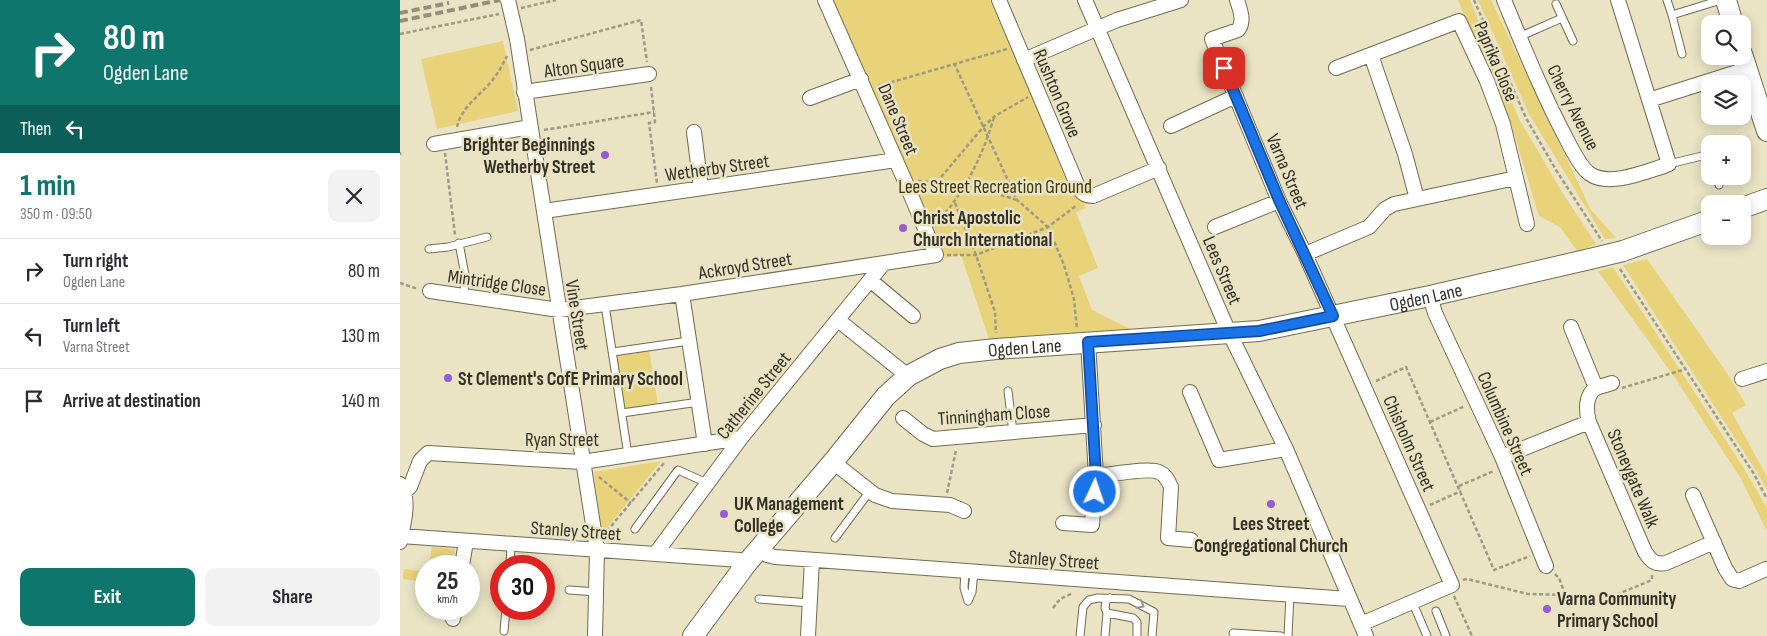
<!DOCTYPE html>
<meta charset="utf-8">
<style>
body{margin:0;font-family:"Sofia Sans Condensed",sans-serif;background:#f2f2f3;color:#2b2b33;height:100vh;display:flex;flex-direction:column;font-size:19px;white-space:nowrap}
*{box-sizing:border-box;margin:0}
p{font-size:16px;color:#7c7c81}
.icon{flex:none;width:28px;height:28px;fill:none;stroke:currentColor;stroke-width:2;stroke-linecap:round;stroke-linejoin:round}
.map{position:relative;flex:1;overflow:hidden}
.side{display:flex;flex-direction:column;background:#fff;width:400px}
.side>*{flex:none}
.top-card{background:#0f766e;color:#fff;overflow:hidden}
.tools{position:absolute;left:1301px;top:15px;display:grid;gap:10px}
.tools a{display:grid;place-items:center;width:50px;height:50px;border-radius:10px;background:#fff;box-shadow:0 2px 12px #0003;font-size:25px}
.speed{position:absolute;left:15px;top:555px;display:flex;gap:10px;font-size:25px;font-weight:700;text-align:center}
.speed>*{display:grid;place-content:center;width:65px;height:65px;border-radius:50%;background:#fff;box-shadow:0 2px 12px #0003;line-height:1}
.speed small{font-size:12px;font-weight:400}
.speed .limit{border:8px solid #d22;background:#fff;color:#111}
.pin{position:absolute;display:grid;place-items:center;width:42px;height:42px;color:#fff;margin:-21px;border-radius:10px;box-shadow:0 2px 8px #0006}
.me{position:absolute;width:55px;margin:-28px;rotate:3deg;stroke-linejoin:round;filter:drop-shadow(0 0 4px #0008)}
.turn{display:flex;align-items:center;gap:18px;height:105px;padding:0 20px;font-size:22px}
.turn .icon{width:65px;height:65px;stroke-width:2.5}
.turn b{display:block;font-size:35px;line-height:42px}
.then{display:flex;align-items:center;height:48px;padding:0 20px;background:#0003;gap:10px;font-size:19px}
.round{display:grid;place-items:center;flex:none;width:52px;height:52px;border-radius:10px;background:#f2f2f3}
.headline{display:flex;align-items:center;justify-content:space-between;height:85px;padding:0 20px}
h1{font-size:30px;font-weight:700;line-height:38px;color:#0f766e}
.button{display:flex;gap:10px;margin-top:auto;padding:10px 20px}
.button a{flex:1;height:58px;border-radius:10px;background:#0f766e;color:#fff;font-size:20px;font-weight:700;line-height:58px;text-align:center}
.button a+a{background:#f2f2f3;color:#2b2b33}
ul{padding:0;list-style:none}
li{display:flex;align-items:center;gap:15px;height:65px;padding:0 20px;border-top:1px solid #e1e1e2}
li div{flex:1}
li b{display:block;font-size:19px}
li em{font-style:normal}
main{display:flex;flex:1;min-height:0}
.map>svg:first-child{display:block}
</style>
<main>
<section class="side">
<div class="top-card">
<div class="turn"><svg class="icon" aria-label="right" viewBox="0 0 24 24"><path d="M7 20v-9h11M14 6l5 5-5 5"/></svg><div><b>80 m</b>Ogden Lane</div></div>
<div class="then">Then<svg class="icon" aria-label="left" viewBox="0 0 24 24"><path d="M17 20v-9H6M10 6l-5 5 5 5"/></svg></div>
</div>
<div class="headline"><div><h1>1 min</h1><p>350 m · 09:50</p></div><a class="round"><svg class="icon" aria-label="close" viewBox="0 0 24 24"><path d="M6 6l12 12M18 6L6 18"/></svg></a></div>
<ul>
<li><svg class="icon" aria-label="right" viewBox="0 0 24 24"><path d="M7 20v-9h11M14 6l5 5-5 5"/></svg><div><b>Turn right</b><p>Ogden Lane</p></div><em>80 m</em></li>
<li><svg class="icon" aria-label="left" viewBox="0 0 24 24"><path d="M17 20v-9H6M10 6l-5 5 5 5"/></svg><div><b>Turn left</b><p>Varna Street</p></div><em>130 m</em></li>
<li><svg class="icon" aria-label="arrive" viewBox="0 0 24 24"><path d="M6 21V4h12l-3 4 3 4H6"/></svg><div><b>Arrive at destination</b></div><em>140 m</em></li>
</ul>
<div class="button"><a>Exit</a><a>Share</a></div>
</section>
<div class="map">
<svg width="1367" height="636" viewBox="0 0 1367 636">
<rect width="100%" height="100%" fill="#eae3c4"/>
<path fill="#e8d27a" d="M 431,0 L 594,0 L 686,208 L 676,212 L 698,268 L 679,276 L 692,310 L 730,329 L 589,339 L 561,255 L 545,258 Z
M 1058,0 L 1070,0 L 1119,119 L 1162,192 L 1196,244 L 1178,252 L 1160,227 L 1139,216 L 1111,124 Z
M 1078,0 L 1091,0 L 1191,210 L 1216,238 L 1205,239 L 1129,114 Z
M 103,41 L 118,111 L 37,129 L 21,59 Z
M 1247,259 L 1329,376 L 1346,405 L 1332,413 L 1367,477 L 1367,490 L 1357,472 L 1223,265 Z
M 1213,267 L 1343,467 L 1367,508 L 1367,531 L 1340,477 L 1273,375 L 1198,271 Z
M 249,350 L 258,405 L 225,410 L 216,355 Z
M 261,461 L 206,529 L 201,529 L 194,472 Z
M 32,547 L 55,549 L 52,566 L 29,566 Z
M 4,569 L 26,572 L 26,582 L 3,579 Z"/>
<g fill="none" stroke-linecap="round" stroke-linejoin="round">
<g stroke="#726b50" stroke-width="9">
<path id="lane" d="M 1267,0 L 1272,15
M 1156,4 L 1173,41
M 1119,37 L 1162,18
M 1282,54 L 1272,15 L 1321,0
M 1269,164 L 1306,155 L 1310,159
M 1316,176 L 1319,185
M 59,243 L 65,275 L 64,296
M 29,249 L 48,247 L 87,237
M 205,305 L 228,455
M 213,352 L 289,341
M 608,391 L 613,432
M 222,413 L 299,402
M 235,529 L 278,470 L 307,483
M 435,538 L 470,491
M 110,566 L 111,544
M 565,571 L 564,588 L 568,601
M 169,590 L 197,592
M 710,598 L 706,601 L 705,608 L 707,613 L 733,618 L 737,622 L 737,636
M 359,599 L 410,603
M 568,601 L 572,592 L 574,572
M 1012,601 L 1027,636
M 1036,611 L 1046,636
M 104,631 L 106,609
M 833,633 L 881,636
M 680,636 L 683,607 L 689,600 L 698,598 L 729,599 L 754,612 L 752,636
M 705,636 L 707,613
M 888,636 L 890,595"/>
</g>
<g stroke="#726b50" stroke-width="16">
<path id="street" d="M 599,0 L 679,189 C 683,194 686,196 693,196 L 759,168
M 685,0 L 827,328 L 886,449 L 966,636
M 837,0 C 840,10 845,21 838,30 L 812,39 L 879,201 L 905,254 L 1052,585 L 961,624
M 1104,0 C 1124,48 1143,95 1167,140 C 1172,150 1181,168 1190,174 C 1209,187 1245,172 1264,166 L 1269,164 L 1218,0
M 117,39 L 197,550 L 195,636
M 971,55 L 1005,154 L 1017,199
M 624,60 L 717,20 L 781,0
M 936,68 L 1059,21 L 1087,81 L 1103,124 L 1116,178
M 124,92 L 249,74
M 410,98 L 461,79
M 1249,100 L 1347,69
M 771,126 L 836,96
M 294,132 L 301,188
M 34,144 L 130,127
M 144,211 L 496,160
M 815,227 L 879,201
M 905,254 L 969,227 L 985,209 L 994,204 L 1116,178 L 1127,224
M 470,280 L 513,316
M 30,291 L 159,310 L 282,294 L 536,255 L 505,181 L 425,0
M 282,294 L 305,444
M 1030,296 L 1035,313 L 1102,457 L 1146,566
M 438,320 L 508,376
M 1171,327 L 1196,388
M 1342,379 L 1367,371
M 790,392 L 819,460 L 886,449
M 503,418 L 523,434 L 533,439 L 694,425
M 1189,422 C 1186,411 1185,395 1196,388 C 1201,386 1207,385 1212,383
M 1102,457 L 1189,422 L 1245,552 C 1251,561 1255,565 1266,563 L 1314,542
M 433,462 L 475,495 L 492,501 L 550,505 L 564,511
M 696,476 C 710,475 749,467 759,472 C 766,475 768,481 771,487 L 768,538 L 791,540
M 5,491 L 10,487 L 20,461 L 28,453 L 182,462 L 341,438
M 1293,495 L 1325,568 L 1332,579 L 1339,581 L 1366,569
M 663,523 L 692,525 L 696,476 L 688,342
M 1,536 L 340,560 L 347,563
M 0,542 C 3,523 11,502 0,484
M 360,549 L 367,555 L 375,557 L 949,599
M 256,553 L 341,438 L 484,263
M 62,566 L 66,541
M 53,619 L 55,609
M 408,636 L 412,560"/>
</g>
<g stroke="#726b50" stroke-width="22">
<g id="secondary">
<path d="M 1326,0 L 1333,24"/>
<path d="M 1342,54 L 1367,131"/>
<path d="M 1342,208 L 1367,199"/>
<path d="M 1223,251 L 1310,220"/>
<path id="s1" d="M 293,636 L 347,563 L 433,462 L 486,396 L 508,376 L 540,359 L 559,353 L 596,349 L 859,331 L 1030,296 L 1190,259"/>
</g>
</g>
<path stroke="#9f9a83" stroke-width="2.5" stroke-dasharray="4 2.5" stroke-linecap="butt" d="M 1074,0 L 1126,118 L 1156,170 L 1202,241
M 121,8 L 156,0
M 0,34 L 99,14
M 130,50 L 241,20 L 247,62
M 554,63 L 617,200 L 648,227 L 664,265 L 674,299 L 677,329
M 478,86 L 607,49
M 251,87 L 255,122 L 249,123 L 257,183
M 57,127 C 61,108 78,97 90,83 C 97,75 102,66 107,56
M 144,130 L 254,112
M 0,152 L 0,155
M 45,153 L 55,235
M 518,181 L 567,184 L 617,200
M 537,182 L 584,126 L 595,116 L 628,97
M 555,203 L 576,255 L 595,312 L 596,333
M 537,223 C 565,191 582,158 594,117
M 547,255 L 576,255 L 648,227 L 677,205
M 1220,269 L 1354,474 L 1367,499
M 0,283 L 18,289
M 976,381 L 1006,367 L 1094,570 L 1130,556
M 1222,388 L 1286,369
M 1030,422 L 1065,406
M 199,477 L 231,503
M 1059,486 L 1094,471
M 547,493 L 556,450
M 1030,505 L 1061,491
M 207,531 L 264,463
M 1155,574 L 1159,578 L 1165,594
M 1063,580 L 1067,579 L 1128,594 L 1213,596 L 1252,580 L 1252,575
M 1054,596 L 1072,636
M 653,608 L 660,599 L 673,593"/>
<use href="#lane" stroke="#fff" stroke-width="7"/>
<use href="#street" stroke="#fff" stroke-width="14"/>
<use href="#secondary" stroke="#fff" stroke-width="20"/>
<path stroke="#958f7a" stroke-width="4" stroke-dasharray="8 4" stroke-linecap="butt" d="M 0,13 L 49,3
M 0,21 L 100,0"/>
<g stroke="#726b50" stroke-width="16" stroke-linecap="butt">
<path id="street-bridge" d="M 108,0 L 117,39"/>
</g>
<g stroke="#726b50" stroke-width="22" stroke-linecap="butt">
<path id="secondary-bridge" d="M 1190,259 L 1223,251"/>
</g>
<use href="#street-bridge" stroke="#fff" stroke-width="14"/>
<use href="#secondary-bridge" stroke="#fff" stroke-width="20"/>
</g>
<defs><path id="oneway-chevron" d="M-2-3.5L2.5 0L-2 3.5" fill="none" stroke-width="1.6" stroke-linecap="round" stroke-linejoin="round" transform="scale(1.25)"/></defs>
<use stroke="#999892" href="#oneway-chevron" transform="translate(741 605) rotate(28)"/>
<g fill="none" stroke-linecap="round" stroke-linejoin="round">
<g stroke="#114b97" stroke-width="12">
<path id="route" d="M 695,492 L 696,476 L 688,342 L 859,331 L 933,316 L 879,200 L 824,68"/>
</g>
<use href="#route" stroke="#1a73e8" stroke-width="9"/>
</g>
<g fill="#995bd2" stroke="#eae3c4" stroke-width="2">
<circle cx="205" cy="155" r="5"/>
<circle cx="503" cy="228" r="5"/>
<circle cx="48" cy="378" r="5"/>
<circle cx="871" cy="504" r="5"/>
<circle cx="324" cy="514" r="5"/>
<circle cx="1147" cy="609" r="5"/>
</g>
<g text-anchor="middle" stroke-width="5" stroke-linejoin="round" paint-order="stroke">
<g font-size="19" fill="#333025" stroke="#eae3c4">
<text transform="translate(1097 61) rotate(67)" y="7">Paprika Close</text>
<text transform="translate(184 65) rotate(-8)" y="7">Alton Square</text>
<text transform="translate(658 93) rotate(67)" y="7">Rushton Grove</text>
<text transform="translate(1174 107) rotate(63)" y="7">Cherry Avenue</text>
<text transform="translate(499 119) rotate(67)" y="7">Dane Street</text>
<text transform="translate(317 167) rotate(-8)" y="7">Wetherby Street</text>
<text transform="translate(888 171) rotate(67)" y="7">Varna Street</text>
<text transform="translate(345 265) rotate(-9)" y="7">Ackroyd Street</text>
<text transform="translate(823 270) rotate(67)" y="7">Lees Street</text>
<text transform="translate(97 282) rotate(8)" y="7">Mintridge Close</text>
<text dy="7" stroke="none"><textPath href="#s1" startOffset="865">Ogden Lane</textPath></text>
<text transform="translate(178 315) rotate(81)" y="7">Vine Street</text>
<text dy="7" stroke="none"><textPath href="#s1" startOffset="460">Ogden Lane</textPath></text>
<text transform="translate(353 395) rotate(-51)" y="7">Catherine Street</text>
<text transform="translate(594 414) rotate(-4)" y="7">Tinningham Close</text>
<text transform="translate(1106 423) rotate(66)" y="7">Columbine Street</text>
<text x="162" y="446">Ryan Street</text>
<text transform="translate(1010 443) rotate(66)" y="7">Chisholm Street</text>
<text transform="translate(1234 478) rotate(67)" y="7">Stoneygate Walk</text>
<text transform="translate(176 530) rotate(4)" y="7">Stanley Street</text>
<text transform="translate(654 559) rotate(4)" y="7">Stanley Street</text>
</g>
<g font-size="19" font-weight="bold" fill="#333025" stroke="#eae3c4" text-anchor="start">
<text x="195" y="151" text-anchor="end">Brighter Beginnings<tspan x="195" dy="22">Wetherby Street</tspan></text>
<text x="513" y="224">Christ Apostolic<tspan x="513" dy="22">Church International</tspan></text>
<text x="58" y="385">St Clement's CofE Primary School</text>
<text x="334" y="510">UK Management<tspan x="334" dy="22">College</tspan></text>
<text x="871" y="530" text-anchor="middle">Lees Street<tspan x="871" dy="22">Congregational Church</tspan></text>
<text x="1157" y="605">Varna Community<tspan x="1157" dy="22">Primary School</tspan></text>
</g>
<g font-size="19" fill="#413608" stroke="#eae3c4">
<text x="595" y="193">Lees Street Recreation Ground</text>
</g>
</g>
</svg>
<div class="tools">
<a><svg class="icon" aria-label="search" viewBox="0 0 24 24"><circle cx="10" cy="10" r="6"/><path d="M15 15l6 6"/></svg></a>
<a><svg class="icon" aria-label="layers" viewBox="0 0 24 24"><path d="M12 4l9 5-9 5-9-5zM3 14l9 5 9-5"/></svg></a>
<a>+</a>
<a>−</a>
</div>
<div class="speed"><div>25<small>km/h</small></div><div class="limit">30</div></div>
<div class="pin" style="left:824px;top:68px;background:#d93025"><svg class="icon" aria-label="arrive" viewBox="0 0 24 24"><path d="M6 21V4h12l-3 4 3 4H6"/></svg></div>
<svg class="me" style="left:695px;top:492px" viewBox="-20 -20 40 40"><circle r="17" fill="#1a73e8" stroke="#fff" stroke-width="3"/><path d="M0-11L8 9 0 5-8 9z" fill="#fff"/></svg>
</div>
</main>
